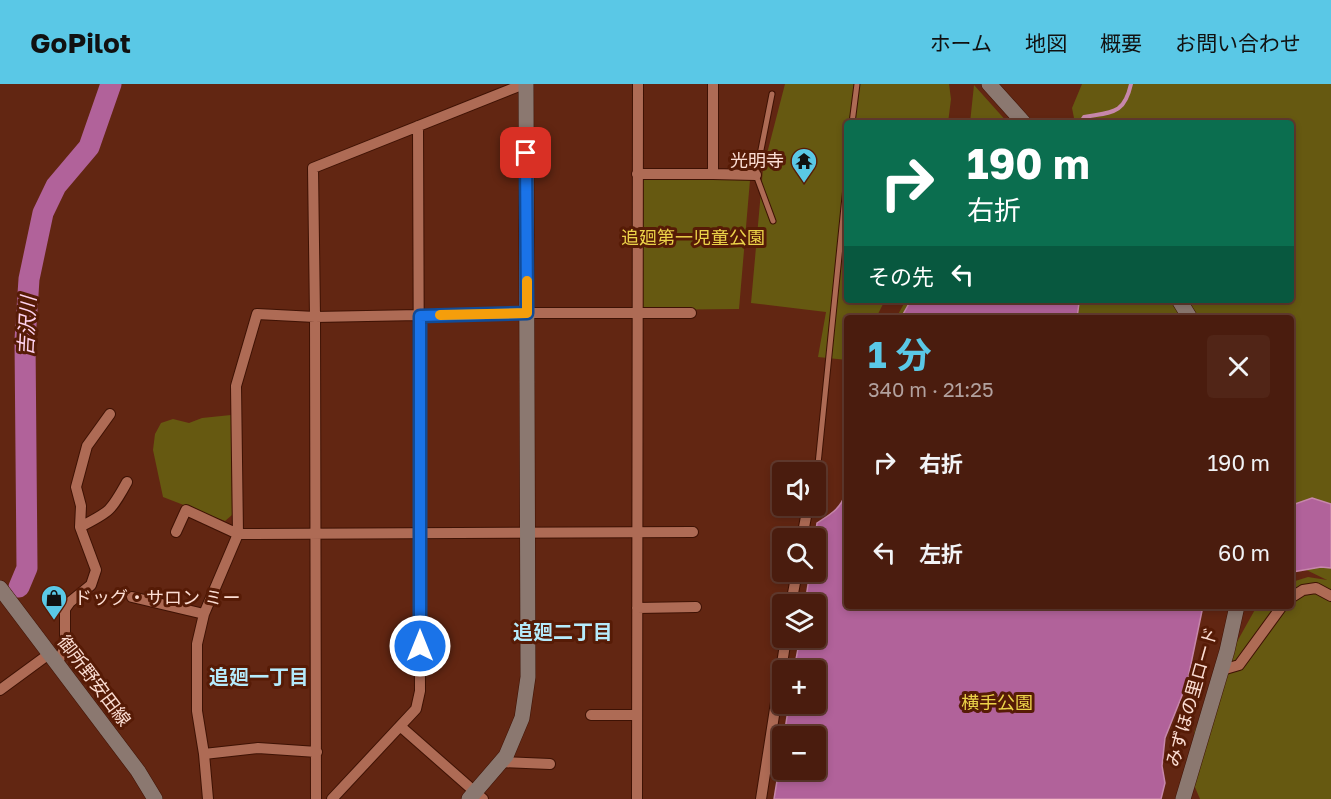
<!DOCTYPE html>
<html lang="ja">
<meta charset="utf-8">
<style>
body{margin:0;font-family:"Golos Text","Noto Sans JP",sans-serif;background:#512517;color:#f1f3f6;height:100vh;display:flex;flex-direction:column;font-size:22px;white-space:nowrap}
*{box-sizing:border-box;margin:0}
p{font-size:20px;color:#b2a19e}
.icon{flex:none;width:33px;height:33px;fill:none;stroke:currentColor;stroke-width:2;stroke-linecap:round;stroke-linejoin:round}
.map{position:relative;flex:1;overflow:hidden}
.side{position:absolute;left:844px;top:231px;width:450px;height:294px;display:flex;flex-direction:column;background:#4a1c0e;border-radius:6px;box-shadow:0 3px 9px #0003,0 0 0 2px #613a2e}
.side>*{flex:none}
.hud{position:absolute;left:844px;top:36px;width:450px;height:183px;border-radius:6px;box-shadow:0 3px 9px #0003,0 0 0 2px #613a2e;background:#0b6e4f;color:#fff;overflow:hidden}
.fabs{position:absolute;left:772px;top:378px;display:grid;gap:12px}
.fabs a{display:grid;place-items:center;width:54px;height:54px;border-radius:6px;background:#4a1c0e;box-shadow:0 3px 9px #0003,0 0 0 2px #613a2e;font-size:30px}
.pin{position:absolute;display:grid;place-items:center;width:51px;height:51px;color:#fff;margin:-26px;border-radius:12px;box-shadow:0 3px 9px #0006}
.me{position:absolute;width:66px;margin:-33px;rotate:0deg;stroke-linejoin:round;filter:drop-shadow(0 0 4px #0008)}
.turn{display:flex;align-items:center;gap:21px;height:126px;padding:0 24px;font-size:27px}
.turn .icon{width:78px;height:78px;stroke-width:2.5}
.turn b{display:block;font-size:42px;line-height:51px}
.then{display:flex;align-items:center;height:57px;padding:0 24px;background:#0003;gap:12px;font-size:22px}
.round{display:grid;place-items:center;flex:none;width:63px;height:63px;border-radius:6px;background:#512517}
.headline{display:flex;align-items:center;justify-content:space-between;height:102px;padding:0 24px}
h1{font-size:36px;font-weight:700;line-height:45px;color:#5ac8e6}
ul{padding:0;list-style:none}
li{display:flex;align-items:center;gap:18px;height:90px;padding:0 24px}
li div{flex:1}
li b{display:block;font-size:22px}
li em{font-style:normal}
header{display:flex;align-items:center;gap:36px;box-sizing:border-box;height:84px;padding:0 30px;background:#5ac8e6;color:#111}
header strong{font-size:28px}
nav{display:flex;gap:33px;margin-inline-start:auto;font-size:21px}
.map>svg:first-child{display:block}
</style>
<header>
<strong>GoPilot</strong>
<nav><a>ホーム</a><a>地図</a><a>概要</a><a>お問い合わせ</a></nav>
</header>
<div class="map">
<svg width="1331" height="715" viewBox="0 0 1331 715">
<rect width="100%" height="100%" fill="#622612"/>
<path fill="#665911" d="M 785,0 L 949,0 L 951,15 L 948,39 L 848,39 L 848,216 L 885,216 L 876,234 L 848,234 L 847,276 L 818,273 L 826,228 L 751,219 L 763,85 Z
M 1082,0 L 1331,0 L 1331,715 L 1200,715 L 1194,701 L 1194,648 L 1215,597 L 1257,522 L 1292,522 L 1292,498 L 1308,493 L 1327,496 L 1292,479 L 1292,234 L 896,234 L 906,216 L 1292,216 L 1292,39 L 1075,39 L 1072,24 Z
M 974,1 L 1008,39 L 970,39 Z
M 642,95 L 750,96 L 739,225 L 640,226 Z
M 231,331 L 232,431 L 225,437 L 163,413 L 153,366 L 155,350 L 161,339 L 173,335 L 189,339 L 202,334 Z"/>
<path fill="#b1629a" stroke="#c787ab" stroke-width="1.5" d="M 911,216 L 1082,216 L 1079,219 L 1077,234 L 901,234 Z
M 847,390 L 848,522 L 1203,522 L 1187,599 L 1165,654 L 1162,682 L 1165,699 L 1161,715 L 774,715 L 783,660 L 783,686 L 816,686 L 816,652 L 784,652 L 789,620 L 816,620 L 816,586 L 794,586 L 800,554 L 816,554 L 816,520 L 805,520 L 810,488 L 816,488 L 815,454 L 817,439 C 829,431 841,425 845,410 C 846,403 845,397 847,390 Z
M 1312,414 L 1331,420 L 1331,484 L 1321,483 L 1292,488 L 1292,421 Z"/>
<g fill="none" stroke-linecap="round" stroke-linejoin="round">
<path stroke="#c787ab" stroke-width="4" d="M 1080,39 L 1084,33 C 1112,28 1124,31 1131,0"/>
<path stroke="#b1629a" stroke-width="21" d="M 19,503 L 27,484 L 25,256 L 29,195 L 43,129 L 56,102 L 89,63 L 111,0"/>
<g stroke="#3e1204" stroke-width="7">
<path id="lane" d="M 772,10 L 756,91 L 773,137
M 852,39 L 857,0
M 817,390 L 848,83"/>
</g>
<g stroke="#3e1204" stroke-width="12">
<path id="street" d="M 637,90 L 713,90 L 713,0
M 713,90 L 756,91
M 816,393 L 817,390
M 80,443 C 110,428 111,427 127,398
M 176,448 L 186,426 L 238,450 L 693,448
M 802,454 L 808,422
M 132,513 L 204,530
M 1292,513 L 1303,506 L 1316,504 L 1331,512
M 791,520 L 797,488
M 637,524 L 696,523
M 57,580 L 65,563 L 65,525 L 70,518 L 91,501 L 96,486 L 80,443 L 81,422 L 76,403 L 87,362 L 110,330
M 1222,586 L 1239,581 L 1282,522
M 0,606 L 49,570
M 591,631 L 637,631
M 400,642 L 483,715
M 204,670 L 258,664 L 317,668
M 500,678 L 550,680
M 208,715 L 204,670 L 197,627 L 197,560 L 204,530 L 238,450 L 236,302 L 257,230 L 315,233 L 527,229 L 691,229
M 316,715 L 315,233 L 313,84 L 524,0
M 332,715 L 416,625 L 420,607 L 418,42
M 637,715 L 638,0
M 761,715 L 786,554"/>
</g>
<g stroke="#3e1204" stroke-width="16">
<path id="secondary" d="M 989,0 L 1024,39
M 1179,216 L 1190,234
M 0,504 L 138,687 L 155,715
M 469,715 L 506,672 L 522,634 L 528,593 L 526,0
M 1183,715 L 1227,567 L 1237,522"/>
</g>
<use href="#lane" stroke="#ae6b55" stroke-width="5"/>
<use href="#street" stroke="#ae6b55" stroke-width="10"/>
<use href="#secondary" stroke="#8b7870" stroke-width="15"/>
</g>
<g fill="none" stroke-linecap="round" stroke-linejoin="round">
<g stroke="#114b97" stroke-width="15">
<path id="route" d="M 420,562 L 420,232 L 527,229 L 526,69"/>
</g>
<use href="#route" stroke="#1a73e8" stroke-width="10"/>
<path stroke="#f59e0b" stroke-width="10" d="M 440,231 L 527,229 L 527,197"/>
</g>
<defs>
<g id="temple-pin" transform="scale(1.35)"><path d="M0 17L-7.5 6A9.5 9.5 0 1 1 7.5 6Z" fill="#5ac8e6" stroke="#561b06"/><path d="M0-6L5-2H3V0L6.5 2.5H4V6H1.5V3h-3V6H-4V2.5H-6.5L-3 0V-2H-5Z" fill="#111"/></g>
<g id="shop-pin" transform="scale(1.35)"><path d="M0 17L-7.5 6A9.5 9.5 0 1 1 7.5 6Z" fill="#5ac8e6" stroke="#561b06"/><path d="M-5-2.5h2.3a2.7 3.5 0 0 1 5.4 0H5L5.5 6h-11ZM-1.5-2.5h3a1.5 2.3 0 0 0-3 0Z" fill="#111"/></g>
</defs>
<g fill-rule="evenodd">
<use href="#temple-pin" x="804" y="77"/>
<use href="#shop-pin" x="54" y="514"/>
</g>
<g text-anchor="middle" stroke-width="6" stroke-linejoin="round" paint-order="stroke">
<g font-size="18" fill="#fbddd3" stroke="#561b06" text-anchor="end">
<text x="784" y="83">光明寺</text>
<text x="74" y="520" text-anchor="start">ドッグ・サロン ミー</text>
</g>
<g font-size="18" fill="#ecd349" stroke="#561b06">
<text x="693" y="160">追廻第一児童公園</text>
<text x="997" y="625">横手公園</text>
</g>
<g font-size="18" fill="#fbddd3" stroke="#561b06">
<text transform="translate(94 597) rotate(53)" y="6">御所野安田線</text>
<text transform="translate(1192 613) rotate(-74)" y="6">みずほの里ロード</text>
</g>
<g font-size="20" font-style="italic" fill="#fed2ef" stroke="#561b06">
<text transform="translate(27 242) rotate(-87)" y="7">吉沢川</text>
</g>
<g font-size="20" font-weight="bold" fill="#b5ebfc" stroke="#561b06">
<text x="563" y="555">追廻二丁目</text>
<text x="259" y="600">追廻一丁目</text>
</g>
</g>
</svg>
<div class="fabs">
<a><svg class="icon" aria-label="sound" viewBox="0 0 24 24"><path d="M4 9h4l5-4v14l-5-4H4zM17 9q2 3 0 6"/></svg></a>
<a><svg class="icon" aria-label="search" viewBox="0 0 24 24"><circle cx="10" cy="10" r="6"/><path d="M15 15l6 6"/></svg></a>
<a><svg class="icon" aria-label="layers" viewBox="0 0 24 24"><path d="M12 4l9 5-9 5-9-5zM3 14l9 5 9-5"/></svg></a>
<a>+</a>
<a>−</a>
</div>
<div class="pin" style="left:526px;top:69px;background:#d93025"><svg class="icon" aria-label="arrive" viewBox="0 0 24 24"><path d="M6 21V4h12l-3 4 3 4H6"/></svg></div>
<svg class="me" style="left:420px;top:562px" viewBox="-20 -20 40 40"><circle r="17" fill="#1a73e8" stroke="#fff" stroke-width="3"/><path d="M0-11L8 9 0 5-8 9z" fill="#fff"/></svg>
<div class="hud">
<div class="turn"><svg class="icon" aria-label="right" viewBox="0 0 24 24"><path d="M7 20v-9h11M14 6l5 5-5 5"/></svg><div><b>190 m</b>右折</div></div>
<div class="then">その先<svg class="icon" aria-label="left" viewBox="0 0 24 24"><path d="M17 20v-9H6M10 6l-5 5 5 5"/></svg></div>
</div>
<section class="side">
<div class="headline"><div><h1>1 分</h1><p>340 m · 21:25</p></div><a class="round"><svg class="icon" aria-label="close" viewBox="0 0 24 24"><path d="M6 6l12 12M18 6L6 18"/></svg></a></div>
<ul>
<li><svg class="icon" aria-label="right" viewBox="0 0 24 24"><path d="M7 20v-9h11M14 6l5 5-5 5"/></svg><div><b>右折</b></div><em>190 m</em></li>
<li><svg class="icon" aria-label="left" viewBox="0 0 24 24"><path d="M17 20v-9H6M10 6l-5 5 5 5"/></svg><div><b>左折</b></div><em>60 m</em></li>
</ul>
</section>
</div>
